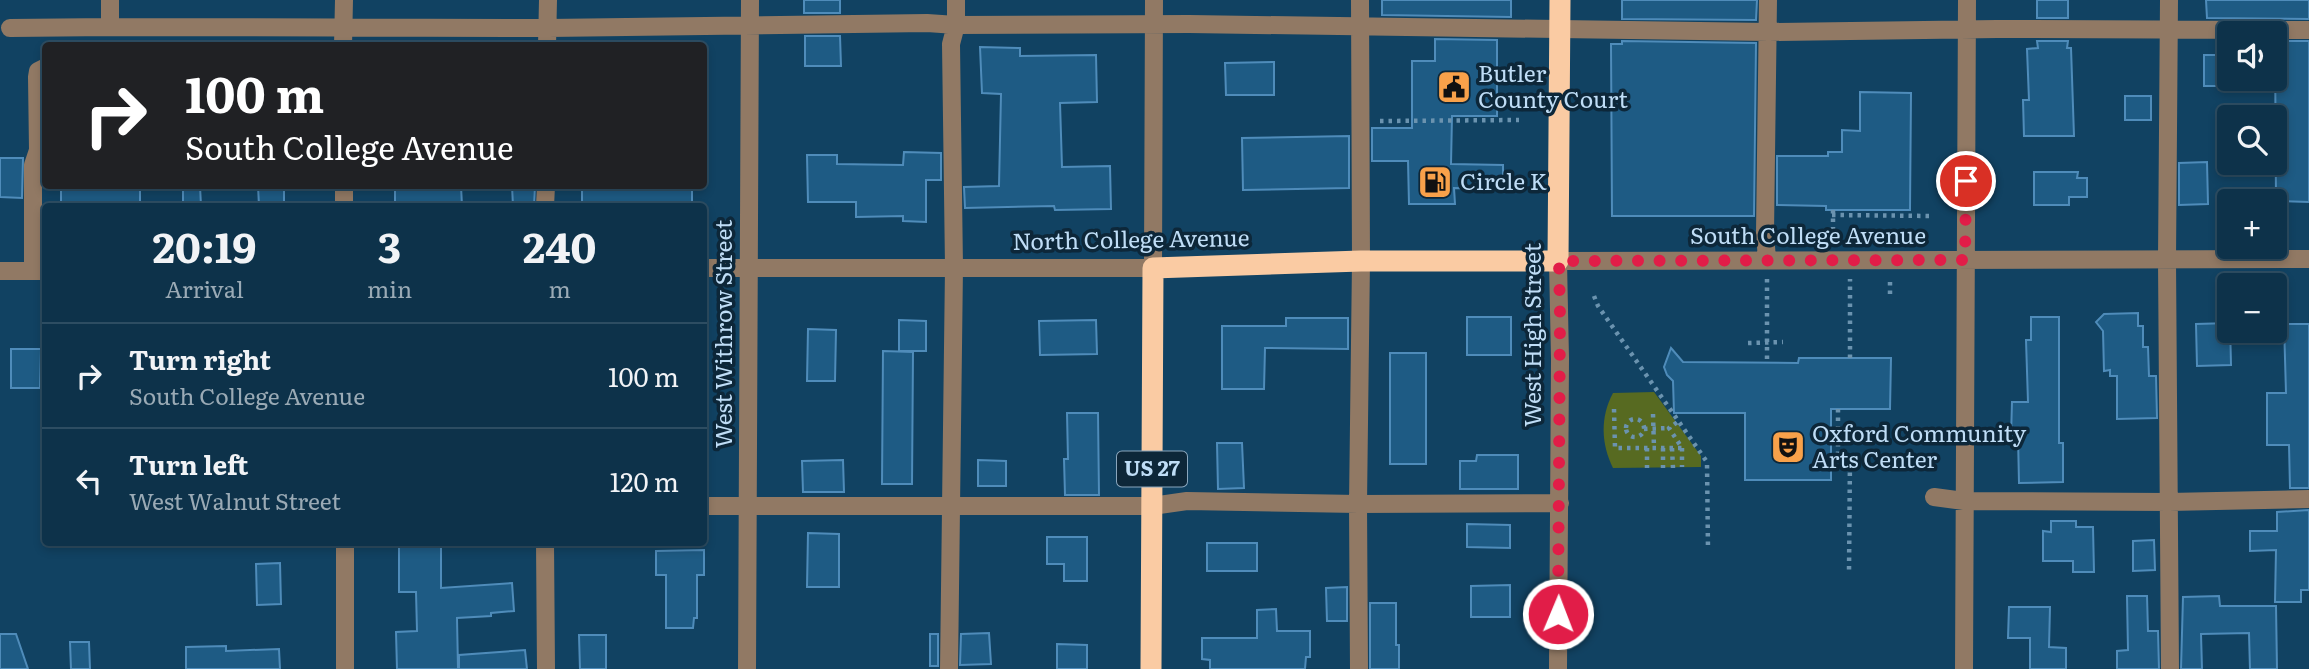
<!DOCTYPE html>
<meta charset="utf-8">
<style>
body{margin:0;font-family:Literata,serif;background:#1b3e54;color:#f1f3f6;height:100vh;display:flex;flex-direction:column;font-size:26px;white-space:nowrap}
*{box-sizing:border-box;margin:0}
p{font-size:23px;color:#9aaab5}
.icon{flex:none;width:38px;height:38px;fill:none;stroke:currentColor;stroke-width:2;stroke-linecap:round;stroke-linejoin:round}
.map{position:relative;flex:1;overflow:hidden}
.details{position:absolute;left:42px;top:203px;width:665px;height:343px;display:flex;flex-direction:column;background:#0d324a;border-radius:7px;box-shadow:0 4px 10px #0003,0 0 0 2px #2d4d62}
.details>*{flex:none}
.banner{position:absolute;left:42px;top:42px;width:665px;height:147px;border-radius:7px;box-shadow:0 4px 10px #0003,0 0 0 2px #2d4d62;background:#202124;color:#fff;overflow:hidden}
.tools{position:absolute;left:2217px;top:21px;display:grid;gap:14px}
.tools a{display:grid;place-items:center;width:70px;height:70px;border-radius:7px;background:#0d324a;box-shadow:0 4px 10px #0003,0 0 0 2px #2d4d62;font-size:35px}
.pin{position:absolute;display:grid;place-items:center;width:60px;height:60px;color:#fff;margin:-30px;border:4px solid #fff;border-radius:50%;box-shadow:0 2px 7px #0007}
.me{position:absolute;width:77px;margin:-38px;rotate:1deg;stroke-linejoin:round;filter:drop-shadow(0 0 5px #0008)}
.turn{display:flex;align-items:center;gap:24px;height:147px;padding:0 28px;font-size:32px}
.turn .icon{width:91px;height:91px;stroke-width:2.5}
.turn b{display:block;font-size:49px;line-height:60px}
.eta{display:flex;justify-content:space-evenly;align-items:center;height:119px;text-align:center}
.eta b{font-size:42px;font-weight:700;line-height:49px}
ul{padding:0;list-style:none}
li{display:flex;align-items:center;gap:21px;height:105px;padding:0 28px;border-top:2px solid #2d4d62}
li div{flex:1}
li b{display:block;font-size:26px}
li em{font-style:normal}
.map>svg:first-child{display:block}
</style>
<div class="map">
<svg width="2309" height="669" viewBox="0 0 2309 669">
<rect width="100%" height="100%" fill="#114262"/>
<path fill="#576a21" d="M 1654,392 L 1701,456 L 1701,467 L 1613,468 C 1601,444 1600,417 1613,393 Z"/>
<path fill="#1e5b84" stroke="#4f8cba" stroke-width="2" d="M 804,0 L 840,0 L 840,13 L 804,13 Z
M 1382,0 L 1511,0 L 1511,17 L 1382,15 Z
M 1622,0 L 1757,0 L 1756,20 L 1622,19 Z
M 2037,0 L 2068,0 L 2068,18 L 2037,18 Z
M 2206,0 L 2309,0 L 2309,19 L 2207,18 Z
M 805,36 L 840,36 L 841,66 L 805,66 Z
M 1435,39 L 1497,40 L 1497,116 L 1452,116 L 1451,164 L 1503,165 L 1503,189 L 1454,188 L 1455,204 L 1409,204 L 1408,161 L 1372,161 L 1372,128 L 1412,128 L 1412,61 L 1435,61 Z
M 1622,41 L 1756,43 L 1754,216 L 1612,216 L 1611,44 L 1622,44 Z
M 2037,41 L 2068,41 L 2067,48 L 2071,48 L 2074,136 L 2024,136 L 2023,100 L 2029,100 L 2027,49 L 2038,48 Z
M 2275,41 L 2309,41 L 2309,202 L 2276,201 Z
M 980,47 L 1020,48 L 1020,56 L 1096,55 L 1097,102 L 1060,103 L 1062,167 L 1110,166 L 1111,209 L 1055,210 L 1054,206 L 965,208 L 964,187 L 999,186 L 1001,94 L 982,93 Z
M 2204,55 L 2230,55 L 2230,86 L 2204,86 Z
M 1274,62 L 1274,95 L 1226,95 L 1225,63 Z
M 1860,92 L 1911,93 L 1910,210 L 1826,210 L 1826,206 L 1777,205 L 1777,156 L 1828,156 L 1828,152 L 1842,152 L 1842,130 L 1860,131 Z
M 2125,96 L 2151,96 L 2151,120 L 2125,120 Z
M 1349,136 L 1349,188 L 1243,190 L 1242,138 Z
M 904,152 L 941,153 L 941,180 L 926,180 L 926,222 L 903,221 L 903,216 L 856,217 L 856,202 L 808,202 L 807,155 L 837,155 L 837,164 L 903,165 Z
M 0,158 L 23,158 L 22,198 L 0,197 Z
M 2207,162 L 2208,204 L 2179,205 L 2179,163 Z
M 2034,172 L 2078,172 L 2077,178 L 2087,178 L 2087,197 L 2069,197 L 2069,205 L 2034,205 Z
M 61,186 L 140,186 L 140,206 L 61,206 Z
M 183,186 L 200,186 L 201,206 L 183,206 Z
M 258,186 L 284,186 L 284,206 L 259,206 Z
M 395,186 L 461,186 L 462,206 L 395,206 Z
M 512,186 L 535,186 L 534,206 L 513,206 Z
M 582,186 L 620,186 L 620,188 L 692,186 L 692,206 L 582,206 Z
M 2138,313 L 2138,326 L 2143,326 L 2143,347 L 2148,347 L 2149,376 L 2156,376 L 2157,418 L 2117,419 L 2117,376 L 2110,376 L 2110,370 L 2104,371 L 2103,331 L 2096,322 L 2104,314 Z
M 1467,317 L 1511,317 L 1511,355 L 1467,355 Z
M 2031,317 L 2059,317 L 2059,443 L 2063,443 L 2063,482 L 2019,483 L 2018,437 L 2011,437 L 2012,402 L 2028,402 L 2026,340 L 2031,340 Z
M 1286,318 L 1348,318 L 1348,349 L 1265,348 L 1264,389 L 1222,389 L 1222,326 L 1286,326 Z
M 899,320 L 926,321 L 926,351 L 899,351 Z
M 1096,320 L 1097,354 L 1040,355 L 1039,321 Z
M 2230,323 L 2231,365 L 2197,366 L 2196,324 Z
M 2284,324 L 2309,324 L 2309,488 L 2290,488 L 2289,445 L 2267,445 L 2267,393 L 2286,393 Z
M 808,329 L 836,330 L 835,381 L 807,381 Z
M 1671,348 L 1683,362 L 1798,363 L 1799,358 L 1891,358 L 1890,409 L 1831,409 L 1831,480 L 1745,480 L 1745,413 L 1674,413 L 1673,381 L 1667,375 L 1664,367 Z
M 11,349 L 41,349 L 40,388 L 11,388 Z
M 883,351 L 913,352 L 912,484 L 882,484 Z
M 1390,353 L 1426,353 L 1426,464 L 1390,464 Z
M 1067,413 L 1098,413 L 1099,495 L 1065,495 L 1064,459 L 1068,459 Z
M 1217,443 L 1242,443 L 1244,488 L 1218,489 Z
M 1477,455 L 1518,455 L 1518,489 L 1460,489 L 1460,461 L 1476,461 Z
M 843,460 L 844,492 L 803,492 L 802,461 Z
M 978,460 L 1006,461 L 1006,486 L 978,486 Z
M 2309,510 L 2309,590 L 2301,590 L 2301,602 L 2275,602 L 2276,550 L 2250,551 L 2250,531 L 2277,531 L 2277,512 Z
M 2051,521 L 2076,521 L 2076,527 L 2093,527 L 2094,572 L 2073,572 L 2073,561 L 2043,561 L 2043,531 L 2051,532 Z
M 1467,524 L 1510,525 L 1510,548 L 1467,547 Z
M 808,533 L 839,534 L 839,587 L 807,587 Z
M 1047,537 L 1087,537 L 1087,581 L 1064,581 L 1064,564 L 1047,564 Z
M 2154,540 L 2155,570 L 2133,571 L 2133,541 Z
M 399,542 L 441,542 L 441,588 L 512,583 L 514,611 L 491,613 L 491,616 L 457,618 L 458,669 L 397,669 L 396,632 L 417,631 L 416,592 L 399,592 Z
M 1207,543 L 1257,543 L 1257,571 L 1207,571 Z
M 704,550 L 704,575 L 697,575 L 697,618 L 694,618 L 693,628 L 666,628 L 666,575 L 656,575 L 656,551 Z
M 280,563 L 281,604 L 257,605 L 256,564 Z
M 1510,585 L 1510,617 L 1471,617 L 1471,586 Z
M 1347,587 L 1347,621 L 1327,621 L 1326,588 Z
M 2127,596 L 2147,596 L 2148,631 L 2158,631 L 2159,669 L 2117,669 L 2117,651 L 2128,650 Z
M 2219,596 L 2220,606 L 2276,606 L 2277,669 L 2250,669 L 2249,633 L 2201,634 L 2202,669 L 2181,669 L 2183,597 Z
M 1370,603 L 1396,603 L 1396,645 L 1399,645 L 1399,669 L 1370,669 Z
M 2009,607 L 2050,607 L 2049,647 L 2066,648 L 2066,669 L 2030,669 L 2030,638 L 2008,638 Z
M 1276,609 L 1277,631 L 1310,631 L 1310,657 L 1306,657 L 1305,669 L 1210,669 L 1210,660 L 1202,659 L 1202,638 L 1257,638 L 1257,610 Z
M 989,633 L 991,664 L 960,665 L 961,634 Z
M 0,634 L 16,634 L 28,669 L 0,669 Z
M 930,634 L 938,634 L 938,666 L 930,666 Z
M 579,635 L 606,635 L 606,669 L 580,669 Z
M 70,642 L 89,642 L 90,669 L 71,669 Z
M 1057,644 L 1087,645 L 1087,669 L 1057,669 Z
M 226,646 L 226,651 L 279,649 L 280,669 L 186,669 L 186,647 Z
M 525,650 L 527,669 L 459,669 L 459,655 Z"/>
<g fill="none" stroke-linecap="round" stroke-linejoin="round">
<path stroke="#6b93af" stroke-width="4.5" stroke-dasharray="3.5 5" stroke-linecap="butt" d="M 1497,77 L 1519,78
M 1380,121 L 1519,120
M 1833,210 L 1833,232
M 1832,215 L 1933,216
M 1767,279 L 1767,363
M 1890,294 L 1890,278
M 1594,296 L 1598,306 L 1707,462 L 1708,550
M 1748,343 L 1783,342
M 1850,358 L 1850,279
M 1614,409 L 1615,448 L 1682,448 L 1669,428 L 1679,421
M 1838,409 L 1838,457 L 1850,456 L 1849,572
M 1653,414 L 1654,448
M1626 428a9 9 0 1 1 18 0a9 9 0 1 1-18 0Z
M 1644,429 L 1669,428
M 1647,448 L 1647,468
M 1663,448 L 1663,468
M 1672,448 L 1673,468
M 1682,448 L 1682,467"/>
<path stroke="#917964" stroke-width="18" d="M 110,0 L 110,27 L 548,28 L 927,23 L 956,25 L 1189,24 L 1769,32 L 1997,29 L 2309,30
M 2169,0 L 2167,260 L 2170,669
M 10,28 L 110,27
M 343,46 L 344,0
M 547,46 L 548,0
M 344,186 L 344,206
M 545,206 L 546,186
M 1767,260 L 1765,233 L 1768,0
M 704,268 L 1153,268 L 1154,0
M 0,271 L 46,271
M 33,271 L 33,165 L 38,150 L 37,77 L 38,71 L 46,67
M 1934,497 L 1964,501 L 2169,502 L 2309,499
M 704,506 L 1152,506 L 1187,501 L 1358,504 L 1560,503
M 345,542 L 345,669
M 545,542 L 546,669
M 747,669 L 750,0
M 949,669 L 954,267 L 951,44 L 956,25 L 956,0
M 1359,669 L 1358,504 L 1361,261 L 1360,0
M 1558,669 L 1560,359 L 1558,261 L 2309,259
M 1964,669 L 1967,0"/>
<path stroke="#facba3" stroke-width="21" d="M 1151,669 L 1153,268 L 1361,261 L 1558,261 L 1560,0"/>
</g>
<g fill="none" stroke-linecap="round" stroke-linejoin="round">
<path stroke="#e11d48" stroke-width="12" stroke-dasharray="0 21.6" d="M 1558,614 L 1560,317 L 1559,261 L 1965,260 L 1966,181"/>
</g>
<defs>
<g id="civic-square" transform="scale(1.75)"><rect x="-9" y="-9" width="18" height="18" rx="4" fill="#f8a14a" stroke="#0d2739"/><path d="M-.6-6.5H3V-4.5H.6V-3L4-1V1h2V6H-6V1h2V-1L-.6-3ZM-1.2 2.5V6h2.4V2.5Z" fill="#111"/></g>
<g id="fuel-square" transform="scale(1.75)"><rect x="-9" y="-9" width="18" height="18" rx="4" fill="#f8a14a" stroke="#0d2739"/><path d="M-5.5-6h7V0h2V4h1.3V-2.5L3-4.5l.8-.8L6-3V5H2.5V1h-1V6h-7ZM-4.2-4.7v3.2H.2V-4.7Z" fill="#111"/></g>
<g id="theatre-square" transform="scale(1.75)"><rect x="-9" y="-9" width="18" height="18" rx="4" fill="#f8a14a" stroke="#0d2739"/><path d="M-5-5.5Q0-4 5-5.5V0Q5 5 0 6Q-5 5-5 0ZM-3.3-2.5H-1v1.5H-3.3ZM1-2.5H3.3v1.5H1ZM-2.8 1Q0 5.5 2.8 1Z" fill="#111"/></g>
</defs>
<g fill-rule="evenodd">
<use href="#civic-square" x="1454" y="87"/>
<use href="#fuel-square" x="1435" y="182"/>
<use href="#theatre-square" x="1788" y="447"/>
</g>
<g text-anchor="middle" stroke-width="7" stroke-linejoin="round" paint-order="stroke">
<rect fill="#0d2739" stroke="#8aa6bd" stroke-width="2" x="1117" y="451.5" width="70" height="35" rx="5"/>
<g font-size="21" font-weight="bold" fill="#bfddf6">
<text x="1152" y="476">US 27</text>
</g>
<g font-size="23" fill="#bfddf6" stroke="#0d2739" text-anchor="start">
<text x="1478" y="82">Butler<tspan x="1478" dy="26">County Court</tspan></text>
<text x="1460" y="190">Circle K</text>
<text x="1812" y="442">Oxford Community<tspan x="1812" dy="26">Arts Center</tspan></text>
</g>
<g font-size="23" fill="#bfddf6" stroke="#0d2739">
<text x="1808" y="244">South College Avenue</text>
<text transform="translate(1131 240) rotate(-1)" y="8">North College Avenue</text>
<text transform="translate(724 334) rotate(-90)" y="8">West Withrow Street</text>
<text transform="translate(1533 335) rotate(-90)" y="8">West High Street</text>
</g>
</g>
</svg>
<div class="tools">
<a><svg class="icon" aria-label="sound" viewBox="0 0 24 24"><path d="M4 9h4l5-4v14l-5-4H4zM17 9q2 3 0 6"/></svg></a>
<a><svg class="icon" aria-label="search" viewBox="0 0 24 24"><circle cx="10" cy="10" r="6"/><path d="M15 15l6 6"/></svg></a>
<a>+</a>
<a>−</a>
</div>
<div class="pin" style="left:1966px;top:181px;background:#d93025"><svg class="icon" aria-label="arrive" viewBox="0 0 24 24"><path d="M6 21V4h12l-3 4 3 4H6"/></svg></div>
<svg class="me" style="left:1558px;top:614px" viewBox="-20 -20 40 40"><circle r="17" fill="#e11d48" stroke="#fff" stroke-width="3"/><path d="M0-11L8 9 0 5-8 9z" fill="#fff"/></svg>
<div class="banner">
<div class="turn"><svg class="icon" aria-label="right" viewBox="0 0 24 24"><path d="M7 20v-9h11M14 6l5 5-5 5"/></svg><div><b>100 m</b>South College Avenue</div></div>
</div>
<section class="details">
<div class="eta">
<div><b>20:19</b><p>Arrival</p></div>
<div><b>3</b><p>min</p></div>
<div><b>240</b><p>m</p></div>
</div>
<ul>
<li><svg class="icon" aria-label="right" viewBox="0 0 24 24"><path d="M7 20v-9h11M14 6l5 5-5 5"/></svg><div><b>Turn right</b><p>South College Avenue</p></div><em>100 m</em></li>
<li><svg class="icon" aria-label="left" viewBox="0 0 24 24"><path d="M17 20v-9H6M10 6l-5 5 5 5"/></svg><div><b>Turn left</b><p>West Walnut Street</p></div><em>120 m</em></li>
</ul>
</section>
</div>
